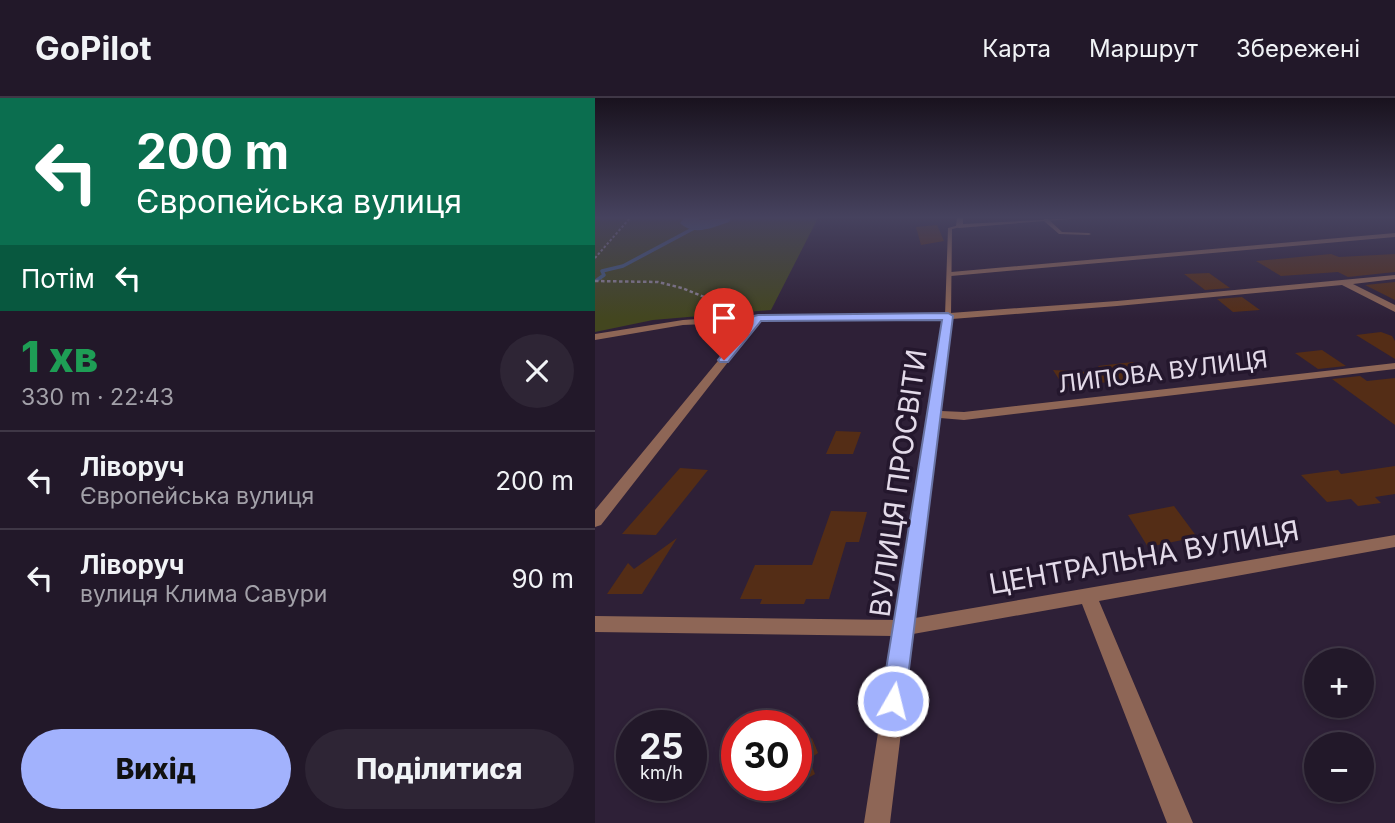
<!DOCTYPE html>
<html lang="uk">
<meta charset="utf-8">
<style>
body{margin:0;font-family:Inter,sans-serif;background:#2e2535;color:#f1f3f6;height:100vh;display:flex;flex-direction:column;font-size:26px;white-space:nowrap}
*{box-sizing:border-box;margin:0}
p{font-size:23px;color:#a2a0a8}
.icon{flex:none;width:38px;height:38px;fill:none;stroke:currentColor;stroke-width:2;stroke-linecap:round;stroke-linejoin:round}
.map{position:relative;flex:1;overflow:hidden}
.side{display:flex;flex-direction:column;background:#221829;width:595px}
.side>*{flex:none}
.hud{background:#0b6e4f;color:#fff;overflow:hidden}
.buttons{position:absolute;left:709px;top:550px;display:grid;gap:14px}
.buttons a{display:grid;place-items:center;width:70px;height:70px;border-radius:50%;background:#221829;box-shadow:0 4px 10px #0003,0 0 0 2px #3f3746;font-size:35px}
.speed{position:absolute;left:21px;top:612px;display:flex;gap:14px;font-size:35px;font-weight:700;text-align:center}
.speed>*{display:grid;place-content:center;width:91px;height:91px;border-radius:50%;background:#221829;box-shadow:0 4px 10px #0003,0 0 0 2px #3f3746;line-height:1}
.speed small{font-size:18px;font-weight:400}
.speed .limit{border:10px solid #d22;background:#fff;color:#111}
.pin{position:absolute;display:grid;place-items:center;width:60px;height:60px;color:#fff;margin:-72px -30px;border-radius:50% 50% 50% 0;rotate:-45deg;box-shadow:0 0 7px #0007}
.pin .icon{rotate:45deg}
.me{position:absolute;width:77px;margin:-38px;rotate:8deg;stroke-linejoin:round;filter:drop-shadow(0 0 5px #0008)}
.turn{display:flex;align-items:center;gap:24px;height:147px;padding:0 21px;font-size:32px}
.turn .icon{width:91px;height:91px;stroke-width:2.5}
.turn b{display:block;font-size:49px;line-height:60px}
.then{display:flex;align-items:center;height:66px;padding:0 21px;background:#0003;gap:14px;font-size:26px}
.round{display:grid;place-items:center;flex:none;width:74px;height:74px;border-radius:37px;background:#2e2535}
.head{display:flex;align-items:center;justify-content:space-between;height:119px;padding:0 21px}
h1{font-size:42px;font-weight:800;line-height:52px;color:#1e9e55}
.cta{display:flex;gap:14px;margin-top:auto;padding:14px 21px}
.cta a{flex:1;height:80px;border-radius:42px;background:#a2b2fd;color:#111;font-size:28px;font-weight:800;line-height:80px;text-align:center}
.cta a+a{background:#2e2535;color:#f1f3f6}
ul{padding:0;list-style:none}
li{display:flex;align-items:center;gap:21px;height:98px;padding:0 21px;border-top:2px solid #3f3746}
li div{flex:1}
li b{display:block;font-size:26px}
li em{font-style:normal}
header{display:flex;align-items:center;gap:42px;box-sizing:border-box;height:98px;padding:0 35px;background:#221829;border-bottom:2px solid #3f3746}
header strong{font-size:33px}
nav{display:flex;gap:38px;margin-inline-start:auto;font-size:24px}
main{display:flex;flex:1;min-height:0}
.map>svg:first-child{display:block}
</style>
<header>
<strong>GoPilot</strong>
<nav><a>Карта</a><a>Маршрут</a><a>Збережені</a></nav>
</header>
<main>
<section class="side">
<div class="hud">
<div class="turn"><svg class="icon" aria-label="left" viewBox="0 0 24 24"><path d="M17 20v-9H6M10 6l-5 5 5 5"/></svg><div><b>200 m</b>Європейська вулиця</div></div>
<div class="then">Потім<svg class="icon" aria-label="left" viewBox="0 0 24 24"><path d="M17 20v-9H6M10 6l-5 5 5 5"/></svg></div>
</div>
<div class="head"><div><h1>1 хв</h1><p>330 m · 22:43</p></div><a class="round"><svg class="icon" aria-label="close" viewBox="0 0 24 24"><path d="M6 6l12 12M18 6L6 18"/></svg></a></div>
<ul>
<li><svg class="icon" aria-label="left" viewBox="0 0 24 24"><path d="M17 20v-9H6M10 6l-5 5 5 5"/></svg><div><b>Ліворуч</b><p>Європейська вулиця</p></div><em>200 m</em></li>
<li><svg class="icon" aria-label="left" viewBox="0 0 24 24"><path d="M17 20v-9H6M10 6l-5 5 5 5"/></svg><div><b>Ліворуч</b><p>вулиця Клима Савури</p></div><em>90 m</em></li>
</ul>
<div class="cta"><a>Вихід</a><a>Поділитися</a></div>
</section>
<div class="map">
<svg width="800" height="725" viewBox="0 0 800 725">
<rect width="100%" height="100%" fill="#2e2037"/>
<path fill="#43461f" d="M 0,120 L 223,120 L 176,212 L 58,222 L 0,234 Z"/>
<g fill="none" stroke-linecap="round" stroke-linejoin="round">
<path stroke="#435b80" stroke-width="3.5" d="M 2,182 L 9,177 L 7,173 L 28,168 L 103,128"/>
<path fill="#435b80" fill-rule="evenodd" d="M 89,120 L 105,120 L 104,122 L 136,120 L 134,124 C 118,129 99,139 85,125 Z"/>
</g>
<path fill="#542d16" d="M 342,127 L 349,143 L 326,147 L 321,129 Z
M 736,156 L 744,159 L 800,156 L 800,174 L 753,179 L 743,174 L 686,178 L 661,163 Z
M 614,175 L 635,190 L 610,192 L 589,176 Z
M 800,184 L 800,202 L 770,187 Z
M 647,199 L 665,212 L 638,214 L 622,201 Z
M 786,234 L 797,238 L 800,243 L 800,261 L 761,237 Z
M 727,252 L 751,268 L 723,271 L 700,255 Z
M 538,264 L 553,280 L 516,285 L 514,281 L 514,284 L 469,289 L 458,272 L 509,275 L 503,268 Z
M 765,278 L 772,283 L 800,280 L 800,327 L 737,281 Z
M 241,333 L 266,334 L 258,356 L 231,356 Z
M 800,368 L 800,396 L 780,399 L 786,405 L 763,408 L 756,401 L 732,404 L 706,377 L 743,372 L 746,376 Z
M 85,370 L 113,372 L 61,437 L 27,436 Z
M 579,408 L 602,439 L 553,449 L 533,417 Z
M 236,413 L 272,414 L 264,444 L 251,444 L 234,501 L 211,501 L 209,506 L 165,506 L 167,501 L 145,501 L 160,467 L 217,467 Z
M 82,440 L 47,496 L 12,496 L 33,465 L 39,471 Z
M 201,632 L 207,646 L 217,640 L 223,655 L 214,661 L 220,676 L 201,687 Z"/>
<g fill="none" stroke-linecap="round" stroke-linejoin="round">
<path stroke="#8f8496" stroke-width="2" stroke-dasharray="2.5 2" stroke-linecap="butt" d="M 0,160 L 35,120"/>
<path stroke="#8f8496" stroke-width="2.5" stroke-dasharray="3.5 2.5" stroke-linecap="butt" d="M 0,183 L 63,184 L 87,190 L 134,209"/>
<path fill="#8e6656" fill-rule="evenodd" d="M 449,121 L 453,121 L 467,134 L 494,135 L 496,136 L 494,137 L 464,136 L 449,123 Z
M 364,127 L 366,129 L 357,131 L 356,218 L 353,220 L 350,218 L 353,130 Z"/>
<path fill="#8e6656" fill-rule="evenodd" d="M 362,120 L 368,120 L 368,126 L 487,120 L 364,130 L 361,128 Z
M 800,135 L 800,139 L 356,178 L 352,176 L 356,174 Z
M 800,177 L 800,181 L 758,186 L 800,207 L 800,214 L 747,187 L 522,208 L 357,221 L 346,313 L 369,314 L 800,265 L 800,271 L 369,322 L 345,320 L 320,520 L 800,437 L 800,449 L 504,503 L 598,725 L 572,725 L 487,506 L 318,536 L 295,725 L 269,725 L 298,538 L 0,534 L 0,518 L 301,522 L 348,221 L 165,223 L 6,427 L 0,429 L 0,412 L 155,224 L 88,227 L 0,242 L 0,236 L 88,222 L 163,217 L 355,215 L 522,203 Z"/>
</g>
<linearGradient id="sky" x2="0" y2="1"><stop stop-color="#19121e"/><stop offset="0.54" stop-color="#46425e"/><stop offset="1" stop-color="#46425e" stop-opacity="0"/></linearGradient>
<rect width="800" height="221" fill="url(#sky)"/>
<path fill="#a2b2fd" stroke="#6974a4" stroke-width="2" d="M 353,215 L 358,218 L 310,603 L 307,611 L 298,615 L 290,611 L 286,603 L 347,222 L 166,223 L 133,264 L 125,264 L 123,262 L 159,218 L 163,217 Z"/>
<g text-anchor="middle" stroke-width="7" stroke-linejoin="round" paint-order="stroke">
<g font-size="24" fill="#e3dae9" stroke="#24172d">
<text transform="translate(568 274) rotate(-7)" y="8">ЛИПОВА ВУЛИЦЯ</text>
</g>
<g font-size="28" fill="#e3dae9" stroke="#24172d">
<text transform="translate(303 385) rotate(-82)" y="10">ВУЛИЦЯ ПРОСВІТИ</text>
<text transform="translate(549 459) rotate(-10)" y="10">ЦЕНТРАЛЬНА ВУЛИЦЯ</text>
</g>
</g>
</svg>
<div class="buttons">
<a>+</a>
<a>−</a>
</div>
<div class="speed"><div>25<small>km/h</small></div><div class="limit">30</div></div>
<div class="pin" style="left:129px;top:262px;background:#d93025"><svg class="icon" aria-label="arrive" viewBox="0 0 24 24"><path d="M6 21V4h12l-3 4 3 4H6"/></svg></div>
<svg class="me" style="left:298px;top:603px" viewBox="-20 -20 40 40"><circle r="17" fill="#a2b2fd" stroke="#fff" stroke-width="3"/><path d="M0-11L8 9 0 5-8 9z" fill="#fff"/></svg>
</div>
</main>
